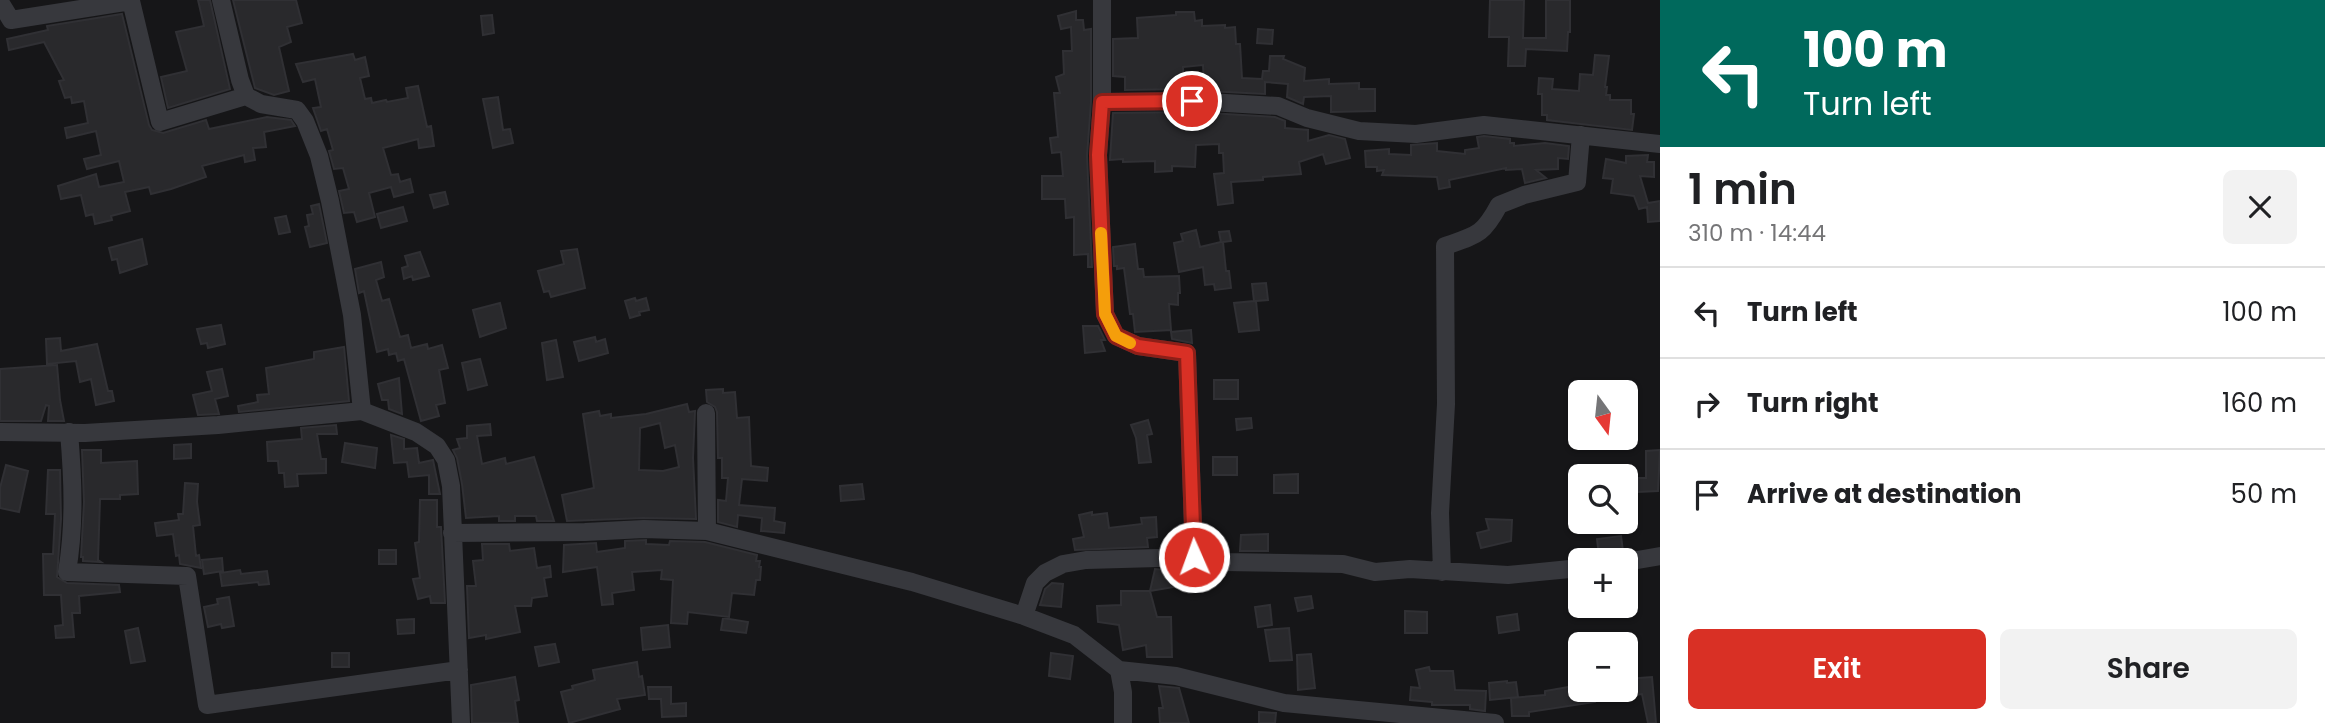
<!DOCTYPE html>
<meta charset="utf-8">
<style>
body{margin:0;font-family:Poppins,sans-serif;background:#f2f2f2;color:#202124;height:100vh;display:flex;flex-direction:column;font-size:26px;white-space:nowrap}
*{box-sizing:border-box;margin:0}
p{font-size:23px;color:#757577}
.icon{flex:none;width:38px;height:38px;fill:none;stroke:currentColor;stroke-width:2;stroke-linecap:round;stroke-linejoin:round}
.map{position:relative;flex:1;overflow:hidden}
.sheet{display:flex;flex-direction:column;background:#fff;width:665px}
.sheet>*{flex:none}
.guide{background:#00695c;color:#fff;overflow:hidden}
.needle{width:46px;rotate:165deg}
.buttons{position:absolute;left:1568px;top:380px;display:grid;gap:14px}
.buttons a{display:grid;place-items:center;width:70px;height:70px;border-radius:10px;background:#fff;box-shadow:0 2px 5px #0004;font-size:35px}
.pin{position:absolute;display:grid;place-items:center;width:60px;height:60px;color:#fff;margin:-30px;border:4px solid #fff;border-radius:50%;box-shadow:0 2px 7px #0007}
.me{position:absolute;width:77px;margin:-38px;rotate:358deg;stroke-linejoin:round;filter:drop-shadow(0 0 5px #0008)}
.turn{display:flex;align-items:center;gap:24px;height:147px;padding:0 28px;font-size:32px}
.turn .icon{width:91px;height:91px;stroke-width:2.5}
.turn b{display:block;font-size:49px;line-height:60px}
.round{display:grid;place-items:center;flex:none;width:74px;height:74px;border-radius:10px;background:#f2f2f2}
.summary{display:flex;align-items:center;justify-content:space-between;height:119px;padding:0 28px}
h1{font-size:42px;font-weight:600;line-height:52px}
.button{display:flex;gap:14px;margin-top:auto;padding:14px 28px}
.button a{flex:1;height:80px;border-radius:10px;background:#d93025;color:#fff;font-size:28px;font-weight:600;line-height:80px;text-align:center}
.button a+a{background:#f2f2f2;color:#202124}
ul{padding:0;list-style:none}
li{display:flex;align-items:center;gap:21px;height:91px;padding:0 28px;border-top:2px solid #e0e0e0}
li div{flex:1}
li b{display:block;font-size:26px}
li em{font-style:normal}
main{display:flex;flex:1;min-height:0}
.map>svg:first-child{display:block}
</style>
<main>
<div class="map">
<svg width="1660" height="723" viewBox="0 0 1660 723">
<rect width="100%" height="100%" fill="#161618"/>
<path fill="#29292c" stroke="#303034" stroke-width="2" fill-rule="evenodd" d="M 198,0 L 210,0 L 230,89 L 168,108 L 161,77 L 187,71 L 176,32 L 204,26 Z
M 233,0 L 296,0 L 302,23 L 287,27 L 291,42 L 279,47 L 289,91 L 274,95 L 255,88 Z
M 1490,0 L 1524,0 L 1523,38 L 1546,38 L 1546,0 L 1570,0 L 1570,32 L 1568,32 L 1567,51 L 1526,49 L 1525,66 L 1508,66 L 1509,37 L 1489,37 Z
M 1076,11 L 1076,20 L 1083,20 L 1084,30 L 1091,29 L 1091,102 L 1087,156 L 1092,267 L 1088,267 L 1088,254 L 1074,255 L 1074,217 L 1066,218 L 1065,199 L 1042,199 L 1042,176 L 1063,176 L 1061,152 L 1052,153 L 1050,138 L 1058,137 L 1054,93 L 1060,93 L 1056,77 L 1064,74 L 1063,51 L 1072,51 L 1071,27 L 1061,29 L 1058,16 Z
M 1176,12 L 1194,12 L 1195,21 L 1202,20 L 1202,26 L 1225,25 L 1225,28 L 1235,27 L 1236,44 L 1240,44 L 1242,78 L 1262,79 L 1263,71 L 1269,71 L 1270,56 L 1284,56 L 1283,59 L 1305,68 L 1304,81 L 1329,79 L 1329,84 L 1359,83 L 1359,89 L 1375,89 L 1375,111 L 1331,112 L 1331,96 L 1304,97 L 1303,104 L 1287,97 L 1288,84 L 1265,82 L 1265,94 L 1208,91 L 1208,87 L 1204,88 L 1203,65 L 1183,67 L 1184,89 L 1125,90 L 1125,77 L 1113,76 L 1113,39 L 1138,38 L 1137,18 L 1176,15 Z
M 122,14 L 149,125 L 152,130 L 163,133 L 206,120 L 209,129 L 267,117 L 291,120 L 295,126 L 264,132 L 266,147 L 253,148 L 255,160 L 245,162 L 244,155 L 202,166 L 206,177 L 171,189 L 151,194 L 149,187 L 125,192 L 130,211 L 111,216 L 112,220 L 95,224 L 93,214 L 86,216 L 81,195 L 61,199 L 58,186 L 96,174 L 99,187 L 124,182 L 119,161 L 87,169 L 84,159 L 101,155 L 96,131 L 67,138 L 65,128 L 88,123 L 84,101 L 72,103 L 71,97 L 65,98 L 59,81 L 64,80 L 44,42 L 9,50 L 7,39 L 48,30 L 47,26 Z
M 492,15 L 494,33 L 483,35 L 481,16 Z
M 1258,29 L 1273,30 L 1272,44 L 1257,43 Z
M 353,54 L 355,60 L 365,57 L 369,76 L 360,78 L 365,99 L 371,98 L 372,103 L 386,100 L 387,102 L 408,98 L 406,88 L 418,86 L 427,127 L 431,126 L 434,146 L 419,148 L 418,139 L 383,148 L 391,175 L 398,174 L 400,182 L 410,179 L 413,192 L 394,197 L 391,187 L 369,193 L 375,217 L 357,222 L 354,212 L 344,213 L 339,191 L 349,189 L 343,168 L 334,169 L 329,151 L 333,150 L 327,129 L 321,131 L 313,108 L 321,107 L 315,79 L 303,82 L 296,64 Z
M 1595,55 L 1609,56 L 1605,87 L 1607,87 L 1606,95 L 1610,95 L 1610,100 L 1631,100 L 1631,114 L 1634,114 L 1632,130 L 1547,120 L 1547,115 L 1542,115 L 1542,94 L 1538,94 L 1539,78 L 1553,79 L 1552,89 L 1579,91 L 1580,74 L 1593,75 Z
M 498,97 L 503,130 L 510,129 L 513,143 L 493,148 L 483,99 Z
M 1192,112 L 1275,117 L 1285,121 L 1285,128 L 1308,130 L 1308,141 L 1329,135 L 1345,139 L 1350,158 L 1326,164 L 1323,154 L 1299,162 L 1301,174 L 1263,177 L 1263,180 L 1231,182 L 1233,203 L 1218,205 L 1214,174 L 1224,173 L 1223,153 L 1219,153 L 1219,144 L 1196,145 L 1195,167 L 1172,166 L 1172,171 L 1155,172 L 1155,161 L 1123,162 L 1123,159 L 1110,160 L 1113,113 Z
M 1484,136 L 1510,139 L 1510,143 L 1514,143 L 1514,146 L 1545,143 L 1569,146 L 1568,159 L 1558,158 L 1558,169 L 1536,170 L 1546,178 L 1525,183 L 1522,169 L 1506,170 L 1506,168 L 1449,180 L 1450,187 L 1439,189 L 1437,177 L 1382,175 L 1384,170 L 1377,171 L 1377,167 L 1366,167 L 1365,151 L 1389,149 L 1389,154 L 1411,155 L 1411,145 L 1437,143 L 1437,151 L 1465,154 L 1465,150 L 1479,148 L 1477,137 Z
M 1648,155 L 1647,162 L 1654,162 L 1654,177 L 1640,176 L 1648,203 L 1660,201 L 1660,221 L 1648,222 L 1647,207 L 1639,209 L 1634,196 L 1611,193 L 1613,179 L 1603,178 L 1606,159 L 1626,163 L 1626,156 Z
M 445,192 L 448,204 L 434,208 L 430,195 Z
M 319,204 L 327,243 L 310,247 L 305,227 L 309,226 L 307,215 L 313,214 L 311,206 Z
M 403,207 L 407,221 L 381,228 L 377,214 Z
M 286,216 L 290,232 L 279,234 L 275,218 Z
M 1196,230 L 1200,247 L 1221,242 L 1219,232 L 1229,231 L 1231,241 L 1223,242 L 1226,271 L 1229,271 L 1231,288 L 1215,290 L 1214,284 L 1205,285 L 1203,267 L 1179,272 L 1174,243 L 1183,241 L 1181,234 Z
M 142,239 L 147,264 L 120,273 L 117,259 L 112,260 L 109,248 Z
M 1135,244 L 1138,269 L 1143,269 L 1144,277 L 1179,276 L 1180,293 L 1178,293 L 1178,305 L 1169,304 L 1171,330 L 1135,332 L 1133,314 L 1130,314 L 1124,268 L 1117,269 L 1117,266 L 1114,266 L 1113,247 Z
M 577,249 L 585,288 L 551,297 L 549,291 L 544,292 L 538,271 L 564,264 L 561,251 Z
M 420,252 L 429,276 L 413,280 L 412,276 L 404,279 L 402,268 L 408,266 L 405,256 Z
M 381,262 L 384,277 L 376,280 L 382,301 L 389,299 L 400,337 L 408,335 L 411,348 L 427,344 L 428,349 L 442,345 L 448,368 L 439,370 L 445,403 L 436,405 L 439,416 L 421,421 L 404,359 L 398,361 L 396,353 L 389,355 L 388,349 L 377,352 L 364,291 L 359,293 L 355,269 Z
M 1266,283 L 1268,300 L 1256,301 L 1259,330 L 1239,332 L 1234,303 L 1254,301 L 1252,284 Z
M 635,298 L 636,301 L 646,298 L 649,310 L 639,312 L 640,315 L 630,318 L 625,301 Z
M 500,303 L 506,328 L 480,337 L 473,310 Z
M 221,325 L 225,344 L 208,348 L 207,343 L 201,344 L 197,329 Z
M 1083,326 L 1098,326 L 1105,340 L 1101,340 L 1105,351 L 1085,353 Z
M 1191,330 L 1192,343 L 1172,339 L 1171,332 Z
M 595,337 L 596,342 L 605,339 L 608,353 L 579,361 L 574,342 Z
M 60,338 L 61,351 L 97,344 L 108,391 L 112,391 L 114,401 L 96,405 L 91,379 L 80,382 L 76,361 L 47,364 L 46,339 Z
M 556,340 L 563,377 L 547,380 L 542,343 Z
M 344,347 L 349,401 L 239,412 L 238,406 L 258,402 L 257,395 L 269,394 L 266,368 L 314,359 L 314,352 Z
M 480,359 L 487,385 L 468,390 L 462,363 Z
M 57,365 L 60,400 L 64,421 L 48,421 L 49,406 L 46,405 L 41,421 L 0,421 L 0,369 Z
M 222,369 L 228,396 L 215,399 L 219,414 L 198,415 L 193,395 L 212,391 L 207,372 Z
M 399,378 L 402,414 L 389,409 L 388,400 L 382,400 L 378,384 Z
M 1214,380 L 1238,380 L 1238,399 L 1214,399 Z
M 723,389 L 723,393 L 735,392 L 737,418 L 749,417 L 751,466 L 768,468 L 767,481 L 742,479 L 739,505 L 775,508 L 774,521 L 785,523 L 784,533 L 761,531 L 762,518 L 738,515 L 737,527 L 718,522 L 718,500 L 726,501 L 728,478 L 722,478 L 722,458 L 718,458 L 717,412 L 715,407 L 707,402 L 706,390 Z
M 687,404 L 689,412 L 695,411 L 693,458 L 696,519 L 643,518 L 567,521 L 562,495 L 594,488 L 583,414 L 599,411 L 600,416 L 611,414 L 611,418 L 646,414 ZM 660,423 L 665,448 L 675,445 L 679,467 L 663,471 L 639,470 L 640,428 Z
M 1251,418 L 1252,428 L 1237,430 L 1236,419 Z
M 1148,420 L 1152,434 L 1147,435 L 1151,462 L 1139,463 L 1136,438 L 1131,425 Z
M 490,424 L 491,435 L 477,436 L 482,464 L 505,458 L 506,464 L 534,457 L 554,521 L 537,521 L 536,516 L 515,516 L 515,521 L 499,521 L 499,516 L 466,518 L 462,484 L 457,458 L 453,450 L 460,448 L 457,439 L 467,438 L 467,426 Z
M 336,425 L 337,434 L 317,434 L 321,459 L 326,459 L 326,473 L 297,474 L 298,486 L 285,487 L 284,473 L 279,473 L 278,461 L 268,461 L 267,442 L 302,439 L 301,428 Z
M 391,435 L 404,439 L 404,449 L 417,448 L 419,463 L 433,460 L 440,494 L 429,494 L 429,475 L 409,477 L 407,462 L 394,463 Z
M 345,443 L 377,448 L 375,468 L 342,462 Z
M 191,444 L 191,458 L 174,459 L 174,445 Z
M 82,450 L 101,450 L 101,463 L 137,461 L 138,494 L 120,495 L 120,499 L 100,499 L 98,560 L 101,562 L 83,561 L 83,557 L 81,557 L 84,502 Z
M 1660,450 L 1658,491 L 1638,492 L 1638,478 L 1646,478 L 1646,451 Z
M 1213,457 L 1237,457 L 1237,475 L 1213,475 Z
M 6,465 L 28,471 L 19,512 L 0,508 L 0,488 Z
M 48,470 L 60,470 L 61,519 L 57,577 L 67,583 L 119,585 L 120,592 L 79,596 L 80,613 L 72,613 L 74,637 L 56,638 L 55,626 L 63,625 L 61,595 L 44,595 L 43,554 L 53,554 L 55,514 L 46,514 Z
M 1298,474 L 1298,493 L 1274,493 L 1274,475 Z
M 185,483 L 198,484 L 197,502 L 200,525 L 193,526 L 196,556 L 199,555 L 201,568 L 180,564 L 179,555 L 176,556 L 173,534 L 157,536 L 155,523 L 179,520 L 178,514 L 183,514 Z
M 862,484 L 864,499 L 841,501 L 840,486 Z
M 420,500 L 437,500 L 437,527 L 441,527 L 445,603 L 431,603 L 430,596 L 418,599 L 413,579 L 420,578 L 415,543 L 419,542 Z
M 1092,512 L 1092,515 L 1107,513 L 1109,528 L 1142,524 L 1141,518 L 1156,517 L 1157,537 L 1147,538 L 1148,547 L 1075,550 L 1073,539 L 1084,537 L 1079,515 Z
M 1486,519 L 1512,520 L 1511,541 L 1481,548 L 1477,533 L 1489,530 Z
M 1268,534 L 1268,551 L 1240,551 L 1241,535 Z
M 1621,536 L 1623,551 L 1618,554 L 1599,556 L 1597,539 Z
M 646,540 L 646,544 L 669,545 L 670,541 L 705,542 L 757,555 L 756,561 L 760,561 L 759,567 L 761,567 L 760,580 L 756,580 L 754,595 L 732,593 L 729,617 L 688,612 L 687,624 L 671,623 L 673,580 L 661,579 L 662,570 L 632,572 L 634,590 L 612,593 L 613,604 L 602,605 L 597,567 L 563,572 L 564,545 L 596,543 L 597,552 L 625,548 L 625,541 Z
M 482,544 L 509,544 L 510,551 L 534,548 L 537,568 L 550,566 L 551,577 L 544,578 L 547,596 L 532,598 L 531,606 L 515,606 L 520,632 L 486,639 L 486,635 L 469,638 L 467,586 L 476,586 L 473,561 L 483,560 Z
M 379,550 L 396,550 L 396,564 L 379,564 Z
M 222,558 L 223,571 L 204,574 L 202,560 Z
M 1155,569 L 1172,571 L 1174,587 L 1150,591 Z
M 240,570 L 241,574 L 267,571 L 269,584 L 259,585 L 258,582 L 222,586 L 220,573 Z
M 1052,583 L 1063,584 L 1061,607 L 1040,605 L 1045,589 Z
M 1121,591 L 1150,591 L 1157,617 L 1171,617 L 1172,657 L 1147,657 L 1146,645 L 1123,650 L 1119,625 L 1098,622 L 1097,606 L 1121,605 Z
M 1311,596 L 1313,608 L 1298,611 L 1295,598 Z
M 229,597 L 234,626 L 222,628 L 221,624 L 208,627 L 204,607 L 218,604 L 217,599 Z
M 1270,605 L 1272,625 L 1258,627 L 1255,607 Z
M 1405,611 L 1427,612 L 1427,633 L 1405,633 Z
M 1517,614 L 1519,630 L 1499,633 L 1497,617 Z
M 723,618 L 748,622 L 746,633 L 721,630 Z
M 414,619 L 414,633 L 398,634 L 397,620 Z
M 668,625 L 670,647 L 643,650 L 641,628 Z
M 138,628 L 145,661 L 131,663 L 125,631 Z
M 1289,628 L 1292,660 L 1270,661 L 1265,630 Z
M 555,644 L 559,662 L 539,666 L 535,647 Z
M 332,653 L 349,653 L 349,667 L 332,667 Z
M 1051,653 L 1073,656 L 1070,679 L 1049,676 Z
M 1311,654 L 1315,688 L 1298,690 L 1297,655 Z
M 637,662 L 639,677 L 642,676 L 645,695 L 617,699 L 620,709 L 569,723 L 561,692 L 573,689 L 572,686 L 595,680 L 593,670 Z
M 1429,667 L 1430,671 L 1453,671 L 1455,690 L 1486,691 L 1485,711 L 1470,709 L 1470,705 L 1432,705 L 1432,702 L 1410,700 L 1411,687 L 1420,688 L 1416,670 Z
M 515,677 L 519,700 L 515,701 L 518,723 L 472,723 L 471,685 Z
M 1652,677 L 1656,723 L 1648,723 L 1642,694 L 1626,696 L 1626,679 Z
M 1507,681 L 1507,683 L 1516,682 L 1518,697 L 1490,700 L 1489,683 Z
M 1580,685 L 1580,690 L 1619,690 L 1619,694 L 1595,699 L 1595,702 L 1529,712 L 1529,716 L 1512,716 L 1511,698 L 1545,695 L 1545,691 Z
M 1159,686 L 1179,688 L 1189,723 L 1160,723 L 1159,708 L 1163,708 Z
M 648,687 L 671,687 L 671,704 L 686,703 L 686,716 L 662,717 L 661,699 L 649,699 Z
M 1259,712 L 1276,713 L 1275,723 L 1259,723 Z"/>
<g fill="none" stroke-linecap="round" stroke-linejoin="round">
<path stroke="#37383d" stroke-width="18" d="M 221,0 L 240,80 L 246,96 L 261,104 L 297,110 L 305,121 L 319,156 L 330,201 L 352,315 L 362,411
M 1102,0 L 1102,102 L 1192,101 L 1278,106 L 1307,118 L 1359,131 L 1416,134 L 1484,125 L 1660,144
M 0,2 L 11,20 L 131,1 L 160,122 L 246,96
M 1102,102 L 1098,155 L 1105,314 L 1116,336 L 1138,346 L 1187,353 L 1194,557
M 706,413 L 707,531
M 0,432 L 85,433 L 218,425 L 362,411 L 416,432 L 437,446 L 446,460 L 451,486 L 461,723
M 69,432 C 73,479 75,525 67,572 L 187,576 L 207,705 L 459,670
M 452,533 L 585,532 L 644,529 L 707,531 L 912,582 L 1024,616 L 1074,635 L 1119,670 L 1123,692 L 1123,723
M 1626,562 L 1660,556
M 1442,572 L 1440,513 L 1446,404 L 1445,246 C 1477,235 1483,235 1499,205 L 1524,195 L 1577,182 L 1581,135
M 1024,616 L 1035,583 L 1045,573 L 1063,564 L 1086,560 L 1194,557 L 1224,562 L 1343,564 L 1375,572 L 1410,569 L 1508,575 L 1580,568
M 1119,670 L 1176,676 L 1284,703 L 1495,723"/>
</g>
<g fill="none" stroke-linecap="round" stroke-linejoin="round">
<g stroke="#8d1f18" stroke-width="18">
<path id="route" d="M 1192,101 L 1102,102 L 1098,155 L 1105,314 L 1116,336 L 1138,346 L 1187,353 L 1194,557"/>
</g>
<use href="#route" stroke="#d93025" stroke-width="12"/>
<path stroke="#f59e0b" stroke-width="12" d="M 1101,233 L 1105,314 L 1116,336 L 1130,343"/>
</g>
</svg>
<div class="buttons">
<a><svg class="needle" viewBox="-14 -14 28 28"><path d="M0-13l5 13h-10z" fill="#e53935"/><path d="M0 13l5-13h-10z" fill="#757577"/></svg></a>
<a><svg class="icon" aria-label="search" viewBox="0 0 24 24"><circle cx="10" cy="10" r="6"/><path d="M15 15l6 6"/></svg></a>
<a>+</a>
<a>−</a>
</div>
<div class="pin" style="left:1192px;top:101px;background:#d93025"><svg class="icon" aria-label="arrive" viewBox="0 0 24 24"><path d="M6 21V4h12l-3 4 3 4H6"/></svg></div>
<svg class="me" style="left:1194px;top:557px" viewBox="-20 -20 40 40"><circle r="17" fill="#d93025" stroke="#fff" stroke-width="3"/><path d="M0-11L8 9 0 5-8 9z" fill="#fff"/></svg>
</div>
<section class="sheet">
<div class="guide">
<div class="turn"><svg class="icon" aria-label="left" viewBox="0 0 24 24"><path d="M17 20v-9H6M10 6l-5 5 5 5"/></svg><div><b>100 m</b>Turn left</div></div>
</div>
<div class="summary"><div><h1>1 min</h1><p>310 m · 14:44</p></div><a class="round"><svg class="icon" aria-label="close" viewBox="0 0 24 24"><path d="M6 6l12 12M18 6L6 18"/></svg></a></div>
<ul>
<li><svg class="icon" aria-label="left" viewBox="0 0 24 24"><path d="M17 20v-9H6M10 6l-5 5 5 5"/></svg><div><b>Turn left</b></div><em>100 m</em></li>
<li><svg class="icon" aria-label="right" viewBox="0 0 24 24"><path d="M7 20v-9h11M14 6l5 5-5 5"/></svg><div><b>Turn right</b></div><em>160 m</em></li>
<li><svg class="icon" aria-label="arrive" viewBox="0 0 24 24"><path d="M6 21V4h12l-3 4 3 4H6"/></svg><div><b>Arrive at destination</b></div><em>50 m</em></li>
</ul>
<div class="button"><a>Exit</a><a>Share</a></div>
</section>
</main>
